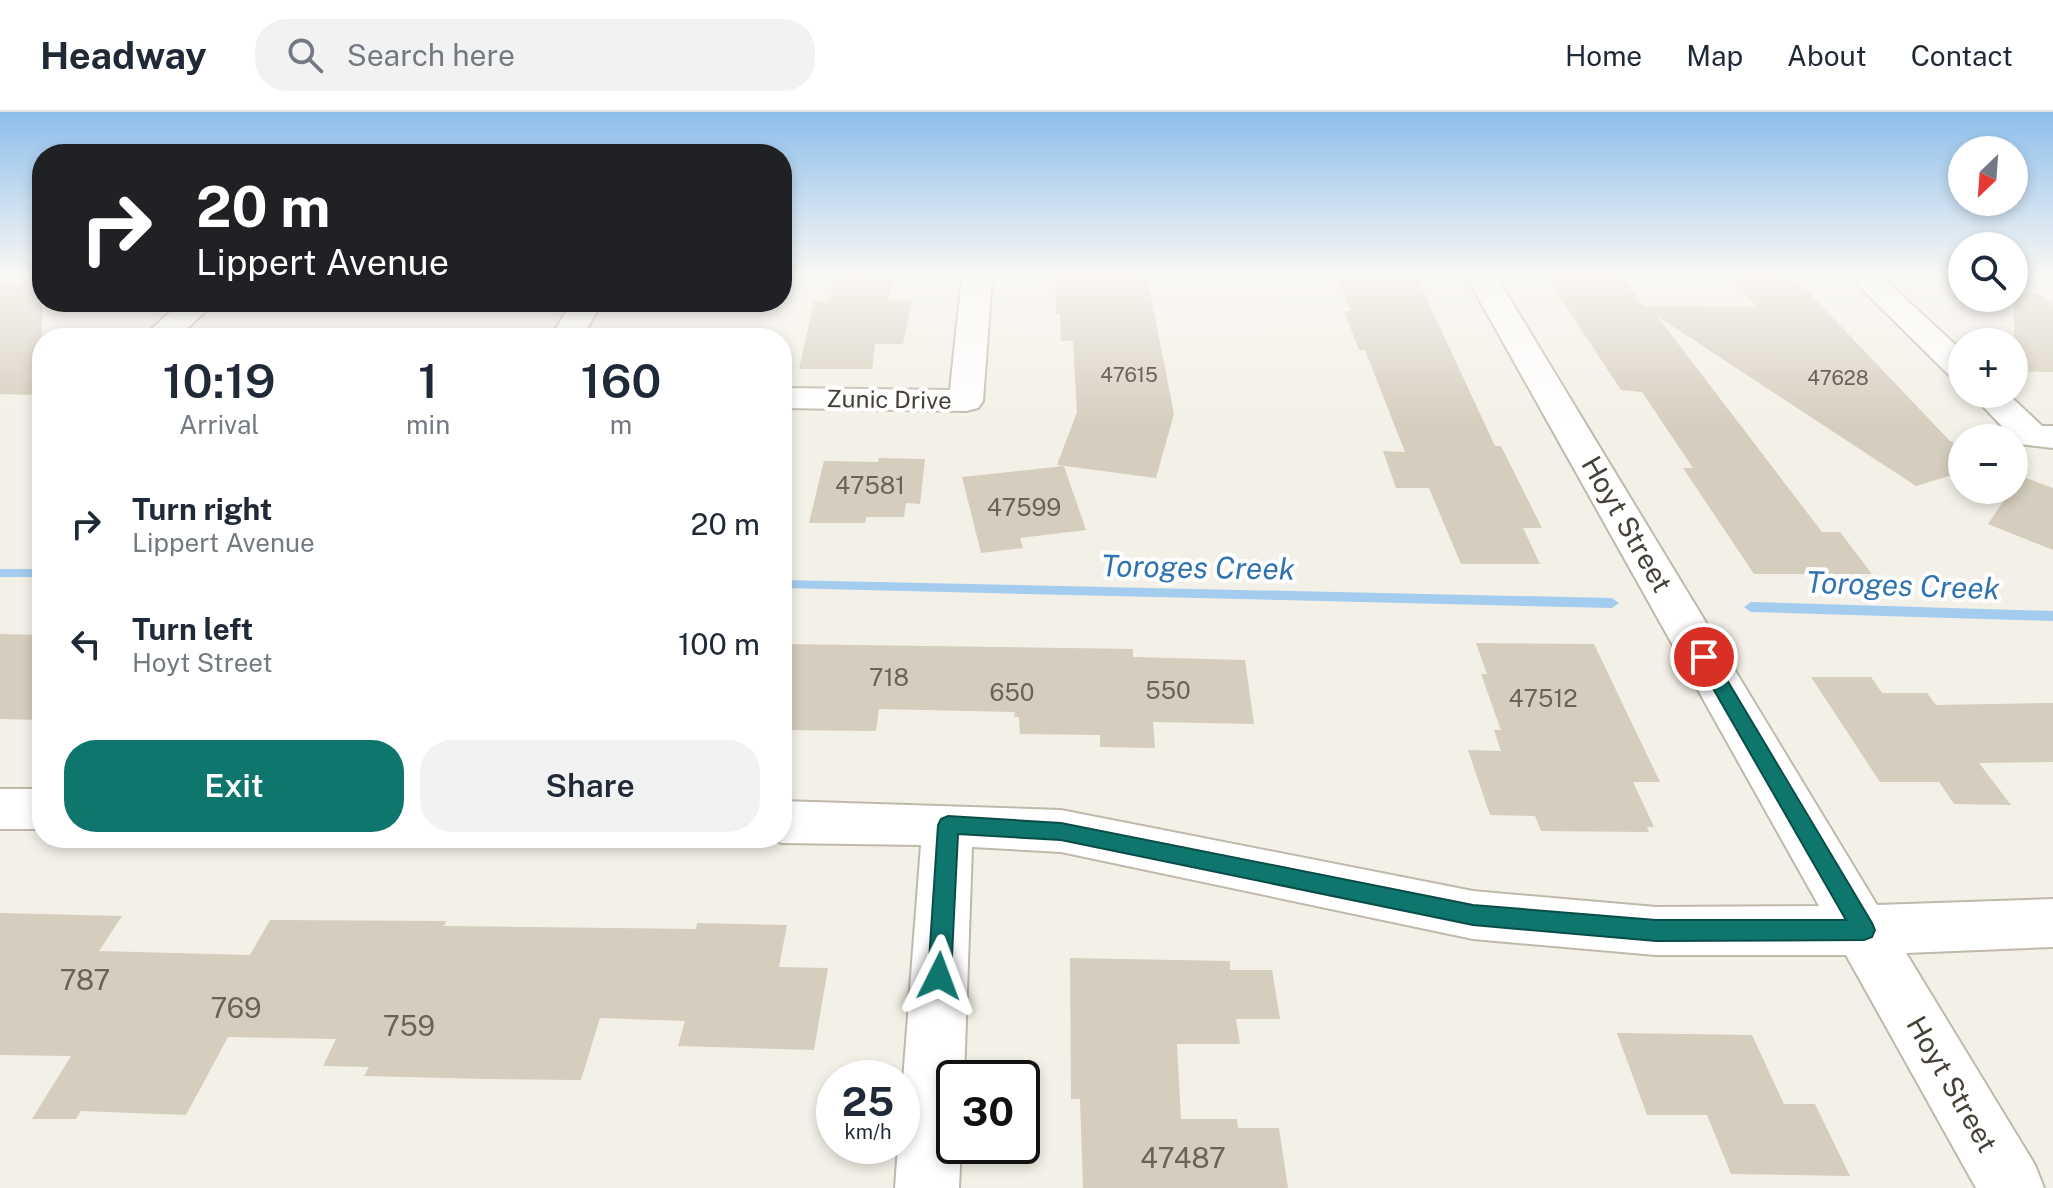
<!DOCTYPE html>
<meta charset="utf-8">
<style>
body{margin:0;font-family:"Public Sans",sans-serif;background:#f2f2f3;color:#1f2937;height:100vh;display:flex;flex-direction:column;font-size:30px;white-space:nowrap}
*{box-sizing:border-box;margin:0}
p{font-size:26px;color:#747a83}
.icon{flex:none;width:44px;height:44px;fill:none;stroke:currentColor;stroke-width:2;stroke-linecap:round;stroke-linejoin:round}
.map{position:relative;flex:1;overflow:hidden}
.drawer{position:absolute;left:32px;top:216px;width:760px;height:520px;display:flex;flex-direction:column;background:#fff;border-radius:32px;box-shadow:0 4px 12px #0003}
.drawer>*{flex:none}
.banner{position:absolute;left:32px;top:32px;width:760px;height:168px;border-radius:32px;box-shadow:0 4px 12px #0003;background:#202124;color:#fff;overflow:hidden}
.needle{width:52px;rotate:205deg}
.controls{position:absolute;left:1948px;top:24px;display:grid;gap:16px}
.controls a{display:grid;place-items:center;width:80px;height:80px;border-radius:50%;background:#fff;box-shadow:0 4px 12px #0003;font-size:40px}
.speed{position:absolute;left:816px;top:948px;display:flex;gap:16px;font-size:40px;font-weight:700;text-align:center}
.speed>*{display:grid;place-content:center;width:104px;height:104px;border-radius:50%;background:#fff;box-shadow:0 4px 12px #0003;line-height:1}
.speed small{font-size:20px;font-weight:400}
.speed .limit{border:4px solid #111;border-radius:12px;background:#fff;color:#111}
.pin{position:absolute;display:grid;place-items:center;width:68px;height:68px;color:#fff;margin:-34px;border:4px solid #fff;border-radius:50%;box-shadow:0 2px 8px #0007}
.me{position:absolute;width:88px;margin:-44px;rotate:3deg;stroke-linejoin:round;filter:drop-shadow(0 0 6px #0008)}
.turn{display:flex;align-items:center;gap:28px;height:168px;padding:0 32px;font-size:36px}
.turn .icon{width:104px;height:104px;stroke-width:2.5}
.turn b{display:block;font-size:56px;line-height:68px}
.eta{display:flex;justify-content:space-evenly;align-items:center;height:136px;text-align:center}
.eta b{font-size:48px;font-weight:600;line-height:56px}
.cta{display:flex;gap:16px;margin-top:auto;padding:16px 32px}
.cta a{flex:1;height:92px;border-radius:32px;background:#0f766e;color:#fff;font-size:32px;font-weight:600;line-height:92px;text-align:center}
.cta a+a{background:#f2f2f3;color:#1f2937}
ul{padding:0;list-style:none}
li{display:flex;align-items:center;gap:24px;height:120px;padding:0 32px}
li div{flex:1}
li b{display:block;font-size:30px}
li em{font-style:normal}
header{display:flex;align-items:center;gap:48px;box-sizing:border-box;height:112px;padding:0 40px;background:#fff;border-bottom:2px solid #e0e1e3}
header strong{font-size:38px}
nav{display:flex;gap:44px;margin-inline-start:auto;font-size:28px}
.search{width:560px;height:72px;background:#f2f2f3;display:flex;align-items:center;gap:20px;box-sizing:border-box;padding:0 28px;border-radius:32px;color:#747a83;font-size:30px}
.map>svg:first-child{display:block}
</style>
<header>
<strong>Headway</strong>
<div class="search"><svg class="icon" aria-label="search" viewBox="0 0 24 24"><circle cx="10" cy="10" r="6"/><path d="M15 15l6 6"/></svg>Search here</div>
<nav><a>Home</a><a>Map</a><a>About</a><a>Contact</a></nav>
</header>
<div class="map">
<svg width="2053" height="1076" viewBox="0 0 2053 1076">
<rect width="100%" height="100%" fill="#f3f0e7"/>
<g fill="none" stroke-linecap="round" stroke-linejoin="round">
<path fill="#a4ccef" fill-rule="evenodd" d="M 0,457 L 42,457 L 42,465 L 0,465 Z
M 782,468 L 1612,486 L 1619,491 L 1612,496 L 782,476 Z
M 1751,490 L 2053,499 L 2053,509 L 1751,500 L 1744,495 Z"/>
</g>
<path fill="#d5cdbd" d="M 1055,164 L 1147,164 L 1174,302 L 1156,366 L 1057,353 L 1077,300 L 1073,229 L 1061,229 L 1060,202 L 1056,202 Z
M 1337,164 L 1416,164 L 1495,334 L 1501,334 L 1542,416 L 1523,416 L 1540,452 L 1461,452 L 1429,376 L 1396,376 L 1383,339 L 1405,340 L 1365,238 L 1359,238 L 1344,199 L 1351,199 Z
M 1546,164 L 1622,164 L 1644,194 L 1756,195 L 1729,164 L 1793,164 L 1949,328 L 1962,336 L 1962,360 L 1916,374 L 1657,204 L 1822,420 L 1840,420 L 1872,462 L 1754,462 L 1683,356 L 1693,356 L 1642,280 L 1621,278 Z
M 836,165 L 893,166 L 888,188 L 912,189 L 903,232 L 875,232 L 872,257 L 799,257 L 814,189 L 828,190 Z
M 42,169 L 42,272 L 30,283 L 0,282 L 0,170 Z
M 2014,181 L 2039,182 L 2053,193 L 2053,260 L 2014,259 Z
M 879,346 L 925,347 L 920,392 L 906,391 L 904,405 L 866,405 L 865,411 L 809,411 L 824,349 L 878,350 Z
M 1064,354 L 1086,418 L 1020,426 L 1023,436 L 981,441 L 962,365 Z
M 2020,364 L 2053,376 L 2053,438 L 1988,412 L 2011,378 L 2014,378 Z
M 0,522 L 41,523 L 42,608 L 0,607 Z
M 1476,531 L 1594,532 L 1660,670 L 1633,670 L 1654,715 L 1647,715 L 1649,720 L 1541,719 L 1535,704 L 1490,703 L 1468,638 L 1501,639 L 1494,618 L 1501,618 L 1481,562 L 1487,562 Z
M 782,532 L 1133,537 L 1133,545 L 1245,548 L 1254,612 L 1153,610 L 1155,636 L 1100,635 L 1100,623 L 1020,622 L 1019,605 L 1014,605 L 1015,600 L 879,597 L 876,619 L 782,618 Z
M 1811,565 L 1871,565 L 1882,581 L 1927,581 L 1936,593 L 2053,591 L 2053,650 L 1979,651 L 2011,693 L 1954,692 L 1939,670 L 1880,670 Z
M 0,801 L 122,804 L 99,839 L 250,843 L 270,808 L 446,809 L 444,814 L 696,817 L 697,811 L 787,813 L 779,855 L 828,856 L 814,938 L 678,934 L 685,909 L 600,906 L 581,968 L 486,967 L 364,964 L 369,955 L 323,954 L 336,927 L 228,925 L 186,1003 L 81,999 L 76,1007 L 32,1007 L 71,944 L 0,943 Z
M 1070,846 L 1230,849 L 1230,858 L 1272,858 L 1280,907 L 1236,907 L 1240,932 L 1177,932 L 1181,1007 L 1237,1007 L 1238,1016 L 1279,1016 L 1288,1076 L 1083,1076 L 1080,987 L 1071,987 Z
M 1617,921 L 1752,923 L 1784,992 L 1815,992 L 1850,1064 L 1731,1062 L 1707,1003 L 1647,1003 Z"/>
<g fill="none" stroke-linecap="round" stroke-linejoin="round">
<g stroke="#bfb9aa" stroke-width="4">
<path id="street" d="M 962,164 L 992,164 L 983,289 L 978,296 L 966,299 L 782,296 L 782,276 L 950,278 Z
M 1466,164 L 1496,164 L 1877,793 L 2053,787 L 2053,835 L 1906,841 L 2035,1053 L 2044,1076 L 1976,1076 L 1846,843 L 1656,843 L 1473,827 L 1061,740 L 972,735 L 964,966 L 954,966 L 954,1034 L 961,1034 L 959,1076 L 895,1076 L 898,1034 L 902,1034 L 902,982 L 921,733 L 782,731 L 768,726 L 782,726 L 782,689 L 1061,698 L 1473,779 L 1656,795 L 1819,794 Z
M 1849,164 L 1881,164 L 1962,239 L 1962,267 L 1950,264 Z
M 181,190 L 215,190 L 177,226 L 142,226 Z
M 572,190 L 602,190 L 582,226 L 550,226 Z
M 1971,282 L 2008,282 L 2042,314 L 2053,314 L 2053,336 L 2019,332 Z
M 0,677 L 42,677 L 42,717 L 0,717 Z"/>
</g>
<use href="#street" fill="#fff" fill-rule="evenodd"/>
</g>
<linearGradient id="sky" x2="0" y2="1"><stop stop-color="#8dbeeb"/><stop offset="0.52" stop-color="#faf8f4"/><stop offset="1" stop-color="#faf8f4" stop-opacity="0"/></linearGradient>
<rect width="2053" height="314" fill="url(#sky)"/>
<path fill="#0f766e" stroke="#0a4d48" stroke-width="2" d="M 1704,539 L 1711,541 L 1872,811 L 1875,818 L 1872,825 L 1864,828 L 1656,829 L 1473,813 L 1061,728 L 958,722 L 951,864 L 947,872 L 939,875 L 931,872 L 928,864 L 938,713 L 941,707 L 948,704 L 1061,711 L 1473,793 L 1656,808 L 1846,808 L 1695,545 Z"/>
<g text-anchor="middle" stroke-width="8" stroke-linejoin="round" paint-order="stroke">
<g font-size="20" fill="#6a6458">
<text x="1129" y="270">47615</text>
<text x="1838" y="273">47628</text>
</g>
<g font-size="24" fill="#464136" stroke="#fff">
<text transform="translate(889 288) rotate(1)" y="8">Zunic Drive</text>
</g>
<g font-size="24" fill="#6a6458">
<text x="870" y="382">47581</text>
<text x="1024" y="404">47599</text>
<text x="889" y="574">718</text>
<text x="1168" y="587">550</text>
<text x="1012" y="589">650</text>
<text x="1543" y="595">47512</text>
</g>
<g font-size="28" fill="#464136" stroke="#fff">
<text transform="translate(1627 412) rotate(60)" y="10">Hoyt Street</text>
<text transform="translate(1952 972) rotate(60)" y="10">Hoyt Street</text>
</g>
<g font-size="28" fill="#6a6458">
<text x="85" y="878">787</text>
<text x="236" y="906">769</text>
<text x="409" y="924">759</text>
<text x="1183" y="1056">47487</text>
</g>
<g font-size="30" font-style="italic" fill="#3173b1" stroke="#fff">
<text transform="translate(1198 456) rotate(1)" y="10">Toroges Creek</text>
<text transform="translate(1903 474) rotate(2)" y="10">Toroges Creek</text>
</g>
</g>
</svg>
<div class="controls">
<a><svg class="needle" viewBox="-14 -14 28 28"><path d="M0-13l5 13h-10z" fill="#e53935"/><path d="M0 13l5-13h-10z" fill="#747a83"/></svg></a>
<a><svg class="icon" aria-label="search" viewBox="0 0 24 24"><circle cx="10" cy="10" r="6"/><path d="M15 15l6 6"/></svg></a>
<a>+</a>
<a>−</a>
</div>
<div class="speed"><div>25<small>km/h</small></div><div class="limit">30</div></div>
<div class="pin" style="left:1704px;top:545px;background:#d93025"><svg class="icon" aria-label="arrive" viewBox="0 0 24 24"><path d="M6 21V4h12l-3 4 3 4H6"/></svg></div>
<svg class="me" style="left:939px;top:864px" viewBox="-20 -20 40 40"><path d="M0-17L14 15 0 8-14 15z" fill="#0f766e" stroke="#fff" stroke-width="4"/></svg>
<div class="banner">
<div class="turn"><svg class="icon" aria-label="right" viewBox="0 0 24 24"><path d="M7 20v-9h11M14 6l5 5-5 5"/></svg><div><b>20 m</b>Lippert Avenue</div></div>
</div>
<section class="drawer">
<div class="eta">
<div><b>10:19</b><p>Arrival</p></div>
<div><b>1</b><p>min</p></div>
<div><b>160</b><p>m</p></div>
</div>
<ul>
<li><svg class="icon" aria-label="right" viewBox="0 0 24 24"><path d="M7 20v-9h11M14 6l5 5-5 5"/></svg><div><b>Turn right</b><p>Lippert Avenue</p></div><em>20 m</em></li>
<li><svg class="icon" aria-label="left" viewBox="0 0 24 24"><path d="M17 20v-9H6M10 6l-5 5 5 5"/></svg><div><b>Turn left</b><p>Hoyt Street</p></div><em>100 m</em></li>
</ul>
<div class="cta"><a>Exit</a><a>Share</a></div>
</section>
</div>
